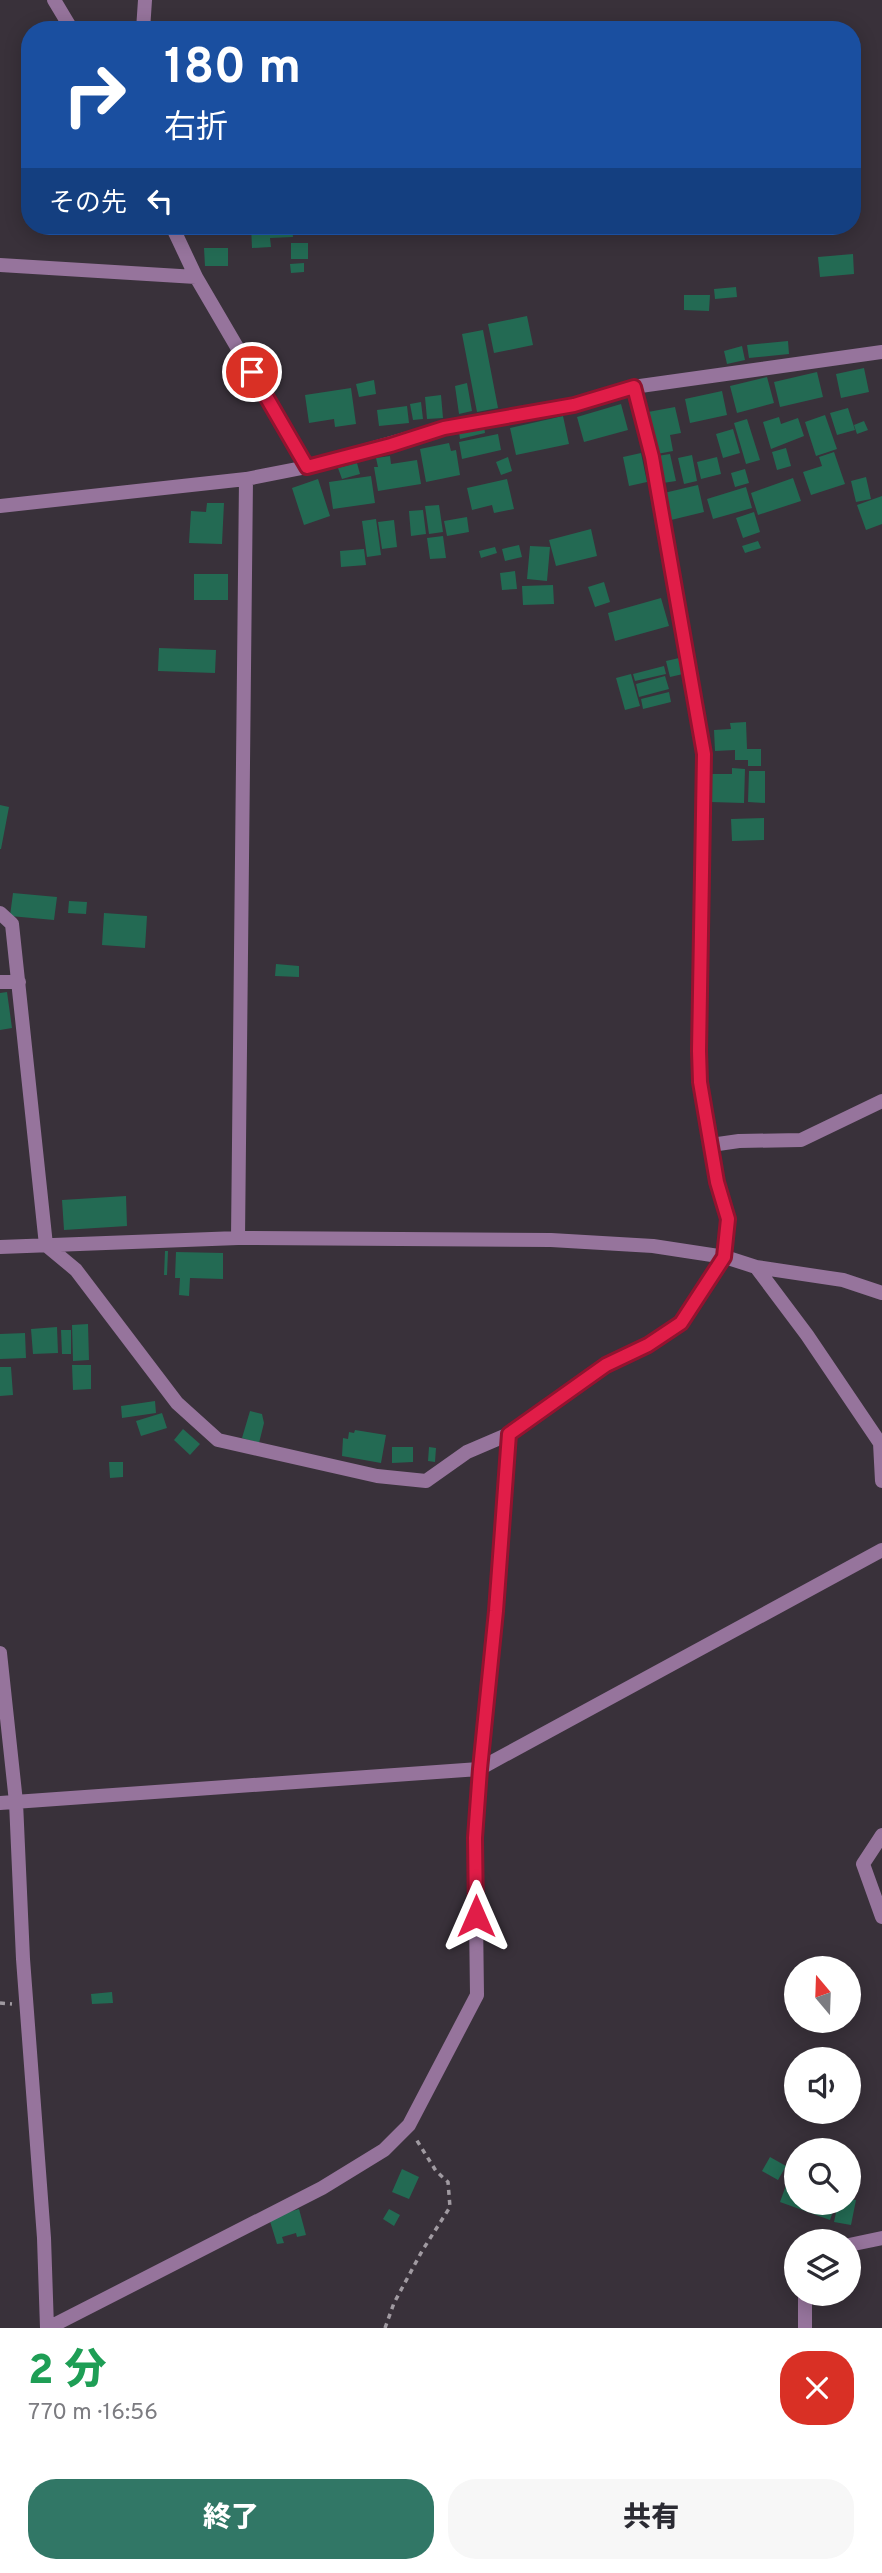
<!DOCTYPE html>
<html lang="ja">
<meta charset="utf-8">
<style>
body{margin:0;font-family:Overpass,"Noto Sans JP",sans-serif;background:#f7f7f7;color:#2b2b33;height:100vh;display:flex;flex-direction:column;font-size:26px;white-space:nowrap}
*{box-sizing:border-box;margin:0}
p{font-size:23px;color:#7c7c81}
.icon{flex:none;width:38px;height:38px;fill:none;stroke:currentColor;stroke-width:2;stroke-linecap:round;stroke-linejoin:round}
.map{position:relative;height:2328px;overflow:hidden}
.sheet{display:flex;flex-direction:column;background:#fff;flex:1}
.sheet>*{flex:none}
.banner{position:absolute;left:21px;top:21px;width:840px;height:214px;border-radius:28px;box-shadow:0 4px 18px #0003;background:#1a4fa0;color:#fff;overflow:hidden}
.needle{width:46px;rotate:341deg}
.tools{position:absolute;left:784px;top:1956px;display:grid;gap:14px}
.tools a{display:grid;place-items:center;width:77px;height:77px;border-radius:50%;background:#fff;box-shadow:0 4px 18px #0003;font-size:35px}
.pin{position:absolute;display:grid;place-items:center;width:60px;height:60px;color:#fff;margin:-30px;border:4px solid #fff;border-radius:50%;box-shadow:0 2px 7px #0007}
.me{position:absolute;width:77px;margin:-38px;rotate:0deg;stroke-linejoin:round;filter:drop-shadow(0 0 5px #0008)}
.turn{display:flex;align-items:center;gap:24px;height:147px;padding:0 28px;font-size:32px}
.turn .icon{width:91px;height:91px;stroke-width:2.5}
.turn b{display:block;font-size:49px;line-height:60px}
.then{display:flex;align-items:center;height:66px;padding:0 28px;background:#0003;gap:14px;font-size:26px}
.round{display:grid;place-items:center;flex:none;width:74px;height:74px;border-radius:28px;background:#f7f7f7}
.summary{display:flex;align-items:center;justify-content:space-between;height:119px;padding:0 28px}
h1{font-size:42px;font-weight:800;line-height:52px;color:#1e9e55}
.button{display:flex;gap:14px;margin-top:auto;padding:14px 28px}
.button a{flex:1;height:80px;border-radius:28px;background:#317766;color:#fff;font-size:28px;font-weight:800;line-height:80px;text-align:center}
.button a+a{background:#f7f7f7;color:#2b2b33}
.map>svg:first-child{display:block}
</style>
<div class="map">
<svg width="882" height="2328" viewBox="0 0 882 2328">
<rect width="100%" height="100%" fill="#39313a"/>
<path fill="#236a53" d="M 251,226 L 292,226 L 293,237 L 270,238 L 271,247 L 252,248 Z
M 291,243 L 308,243 L 308,259 L 291,259 Z
M 204,248 L 228,248 L 228,266 L 205,266 Z
M 853,254 L 854,274 L 820,277 L 818,257 Z
M 304,263 L 304,272 L 291,273 L 290,264 Z
M 736,287 L 737,297 L 715,299 L 714,289 Z
M 684,295 L 710,295 L 709,311 L 684,310 Z
M 527,316 L 533,345 L 494,353 L 488,324 Z
M 483,330 L 498,408 L 477,412 L 462,334 Z
M 788,341 L 789,354 L 749,358 L 747,345 Z
M 742,346 L 745,360 L 727,364 L 724,351 Z
M 864,368 L 869,392 L 841,398 L 836,374 Z
M 817,372 L 823,397 L 780,407 L 774,382 Z
M 767,377 L 774,403 L 737,413 L 730,386 Z
M 374,380 L 376,394 L 359,397 L 356,384 Z
M 467,383 L 472,411 L 459,414 L 455,386 Z
M 351,388 L 356,424 L 335,427 L 334,419 L 309,423 L 305,395 Z
M 722,391 L 727,415 L 690,423 L 685,399 Z
M 441,395 L 443,418 L 427,419 L 425,397 Z
M 421,402 L 423,419 L 413,420 L 410,404 Z
M 621,404 L 628,430 L 584,442 L 577,417 Z
M 407,406 L 409,423 L 379,426 L 377,410 Z
M 675,407 L 681,433 L 670,435 L 673,451 L 657,454 L 648,412 Z
M 848,408 L 855,430 L 837,435 L 830,413 Z
M 825,415 L 837,449 L 816,456 L 805,422 Z
M 563,416 L 569,444 L 516,455 L 510,428 Z
M 779,417 L 781,424 L 798,418 L 804,436 L 771,449 L 763,422 Z
M 747,419 L 760,460 L 746,464 L 734,423 Z
M 864,421 L 868,430 L 857,434 L 854,425 Z
M 484,426 L 485,433 L 460,439 L 459,432 Z
M 733,429 L 740,453 L 723,458 L 716,434 Z
M 498,434 L 501,450 L 462,459 L 459,442 Z
M 449,443 L 451,451 L 456,450 L 460,475 L 426,482 L 420,449 Z
M 786,448 L 791,466 L 777,470 L 772,452 Z
M 834,452 L 845,484 L 811,495 L 803,472 L 822,466 L 819,457 Z
M 641,453 L 647,482 L 629,486 L 623,457 Z
M 670,454 L 676,481 L 663,483 L 657,456 Z
M 692,455 L 697,481 L 684,484 L 678,458 Z
M 390,456 L 391,464 L 417,460 L 421,484 L 378,491 L 374,467 L 378,467 L 376,458 Z
M 508,457 L 512,471 L 501,475 L 496,462 Z
M 717,457 L 721,474 L 701,479 L 697,462 Z
M 357,463 L 360,474 L 342,479 L 338,468 Z
M 745,469 L 749,483 L 735,487 L 731,473 Z
M 371,476 L 375,503 L 333,509 L 329,482 Z
M 866,477 L 871,499 L 856,502 L 851,481 Z
M 793,478 L 801,501 L 758,515 L 751,493 Z
M 318,479 L 330,516 L 304,525 L 292,488 Z
M 507,479 L 514,509 L 494,513 L 492,505 L 472,510 L 467,488 Z
M 698,485 L 704,512 L 671,520 L 664,493 Z
M 746,487 L 752,508 L 713,519 L 707,499 Z
M 882,496 L 882,524 L 866,530 L 857,505 Z
M 207,503 L 224,503 L 222,544 L 189,543 L 191,511 L 206,512 Z
M 439,505 L 443,532 L 429,534 L 425,506 Z
M 423,510 L 426,534 L 411,536 L 409,511 Z
M 754,512 L 760,532 L 743,538 L 736,518 Z
M 467,517 L 469,532 L 447,536 L 444,521 Z
M 376,519 L 381,555 L 367,557 L 362,521 Z
M 394,520 L 397,547 L 382,549 L 378,522 Z
M 591,529 L 597,556 L 556,566 L 549,540 Z
M 443,536 L 446,558 L 430,559 L 427,538 Z
M 758,541 L 761,548 L 745,553 L 742,546 Z
M 519,545 L 522,557 L 505,561 L 502,549 Z
M 530,546 L 550,547 L 547,581 L 527,579 Z
M 495,547 L 497,553 L 481,558 L 479,551 Z
M 364,549 L 366,565 L 341,567 L 340,551 Z
M 515,571 L 517,589 L 502,590 L 500,573 Z
M 194,574 L 228,574 L 228,600 L 194,600 Z
M 604,582 L 610,602 L 595,607 L 588,587 Z
M 553,585 L 554,604 L 523,605 L 522,586 Z
M 661,598 L 669,626 L 615,641 L 608,613 Z
M 159,648 L 216,650 L 215,673 L 158,671 Z
M 679,658 L 683,674 L 670,677 L 666,661 Z
M 664,666 L 666,674 L 635,681 L 633,674 Z
M 631,674 L 640,706 L 625,710 L 616,678 Z
M 665,676 L 669,689 L 639,697 L 636,684 Z
M 669,692 L 671,702 L 643,709 L 641,699 Z
M 746,722 L 747,749 L 761,749 L 761,766 L 748,766 L 748,760 L 735,760 L 735,750 L 715,751 L 714,730 L 731,729 L 730,723 Z
M 732,768 L 745,769 L 744,803 L 711,802 L 712,774 L 732,774 Z
M 749,771 L 765,771 L 765,803 L 748,802 Z
M 0,805 L 9,807 L 1,849 L 0,849 Z
M 764,818 L 764,840 L 732,841 L 731,819 Z
M 13,893 L 57,897 L 54,920 L 10,916 Z
M 69,901 L 87,902 L 86,914 L 68,913 Z
M 104,913 L 147,916 L 145,948 L 102,945 Z
M 276,964 L 299,966 L 299,977 L 275,976 Z
M 7,992 L 12,1028 L 0,1030 L 0,993 Z
M 126,1196 L 127,1226 L 64,1230 L 62,1200 Z
M 165,1251 L 168,1251 L 167,1275 L 164,1275 Z
M 176,1252 L 223,1253 L 223,1279 L 190,1278 L 189,1296 L 179,1295 L 180,1278 L 175,1278 Z
M 88,1324 L 89,1360 L 73,1361 L 72,1325 Z
M 57,1327 L 58,1353 L 33,1354 L 31,1329 Z
M 61,1330 L 71,1330 L 71,1354 L 62,1354 Z
M 25,1333 L 26,1358 L 0,1359 L 0,1334 Z
M 72,1365 L 91,1365 L 91,1389 L 73,1390 Z
M 0,1367 L 11,1367 L 13,1395 L 0,1396 Z
M 155,1401 L 156,1413 L 122,1418 L 121,1406 Z
M 250,1411 L 262,1414 L 264,1423 L 259,1443 L 242,1438 Z
M 162,1413 L 167,1428 L 141,1436 L 136,1421 Z
M 183,1429 L 200,1444 L 190,1455 L 174,1440 Z
M 355,1430 L 386,1435 L 381,1463 L 342,1456 L 343,1438 L 348,1439 L 349,1432 L 354,1433 Z
M 392,1447 L 413,1447 L 413,1462 L 392,1463 Z
M 429,1447 L 436,1448 L 435,1462 L 428,1461 Z
M 109,1462 L 123,1462 L 123,1477 L 110,1478 Z
M 112,1992 L 113,2003 L 92,2004 L 91,1994 Z
M 770,2157 L 786,2166 L 778,2180 L 762,2171 Z
M 794,2163 L 796,2163 L 796,2203 L 836,2203 L 830,2220 L 780,2202 Z
M 402,2169 L 419,2177 L 409,2199 L 392,2192 Z
M 849,2199 L 856,2200 L 851,2225 L 834,2222 L 838,2203 L 849,2203 Z
M 299,2209 L 306,2235 L 297,2237 L 296,2233 L 282,2237 L 284,2243 L 277,2244 L 269,2218 Z
M 389,2209 L 400,2215 L 394,2226 L 383,2219 Z"/>
<g fill="none" stroke-linecap="round" stroke-linejoin="round">
<path stroke="#a09aa1" stroke-width="3.5" stroke-dasharray="5 5" stroke-linecap="butt" d="M 0,2003 L 12,2004
M 385,2328 L 394,2303 L 422,2251 L 450,2207 L 448,2182 L 436,2171 L 416,2139"/>
<path stroke="#96749c" stroke-width="14" d="M 54,0 L 72,30
M 143,30 L 145,0
M 172,226 L 196,277 L 307,467
M 0,265 L 196,277
M 0,506 L 246,479 L 307,467 L 444,428 L 574,405 L 633,387 L 882,352
M 0,913 L 12,924 L 46,1245 L 76,1270 L 177,1403 L 218,1440 L 377,1476 L 426,1481 L 467,1452 L 509,1434 L 606,1365 L 648,1345 L 681,1323 L 725,1257 L 728,1219 L 717,1182 L 700,1082 L 699,1051 L 704,754 L 651,457 L 633,387
M 0,982 L 19,982
M 711,1145 L 739,1141 L 801,1140 L 882,1101
M 238,1238 L 246,479
M 0,1247 L 238,1238 L 551,1240 L 653,1246 L 725,1257 L 756,1267 L 843,1280 L 882,1293
M 756,1267 L 807,1335 L 880,1443 L 882,1481
M 0,1653 L 16,1802 L 23,1959 L 44,2238 L 47,2328
M 0,1803 L 479,1769 L 882,1550
M 882,1835 L 863,1864 L 882,1917
M 849,2245 L 882,2238
M 48,2328 L 322,2188 L 384,2150 L 409,2125 L 477,1995 L 475,1838 L 479,1769 L 496,1611 L 509,1434
M 805,2328 L 805,2294"/>
</g>
<g fill="none" stroke-linecap="round" stroke-linejoin="round">
<g stroke="#92132f" stroke-width="18">
<path id="route" d="M 252,372 L 307,467 L 391,445 L 444,428 L 574,405 L 634,387 L 652,457 L 704,754 L 699,1051 L 700,1082 L 717,1182 L 728,1219 L 724,1257 L 681,1323 L 648,1345 L 606,1365 L 509,1434 L 496,1611 L 480,1769 L 475,1838 L 476,1916"/>
</g>
<use href="#route" stroke="#e11d48" stroke-width="12"/>
</g>
</svg>
<div class="tools">
<a><svg class="needle" viewBox="-14 -14 28 28"><path d="M0-13l5 13h-10z" fill="#e53935"/><path d="M0 13l5-13h-10z" fill="#7c7c81"/></svg></a>
<a><svg class="icon" aria-label="sound" viewBox="0 0 24 24"><path d="M4 9h4l5-4v14l-5-4H4zM17 9q2 3 0 6"/></svg></a>
<a><svg class="icon" aria-label="search" viewBox="0 0 24 24"><circle cx="10" cy="10" r="6"/><path d="M15 15l6 6"/></svg></a>
<a><svg class="icon" aria-label="layers" viewBox="0 0 24 24"><path d="M12 4l9 5-9 5-9-5zM3 14l9 5 9-5"/></svg></a>
</div>
<div class="pin" style="left:252px;top:372px;background:#d93025"><svg class="icon" aria-label="arrive" viewBox="0 0 24 24"><path d="M6 21V4h12l-3 4 3 4H6"/></svg></div>
<svg class="me" style="left:476px;top:1916px" viewBox="-20 -20 40 40"><path d="M0-17L14 15 0 8-14 15z" fill="#e11d48" stroke="#fff" stroke-width="4"/></svg>
<div class="banner">
<div class="turn"><svg class="icon" aria-label="right" viewBox="0 0 24 24"><path d="M7 20v-9h11M14 6l5 5-5 5"/></svg><div><b>180 m</b>右折</div></div>
<div class="then">その先<svg class="icon" aria-label="left" viewBox="0 0 24 24"><path d="M17 20v-9H6M10 6l-5 5 5 5"/></svg></div>
</div>
</div>
<section class="sheet">
<div class="summary"><div><h1>2 分</h1><p>770 m · 16:56</p></div><a class="round" style="background:#d93025;color:#fff"><svg class="icon" aria-label="close" viewBox="0 0 24 24"><path d="M6 6l12 12M18 6L6 18"/></svg></a></div>
<div class="button"><a>終了</a><a>共有</a></div>
</section>
